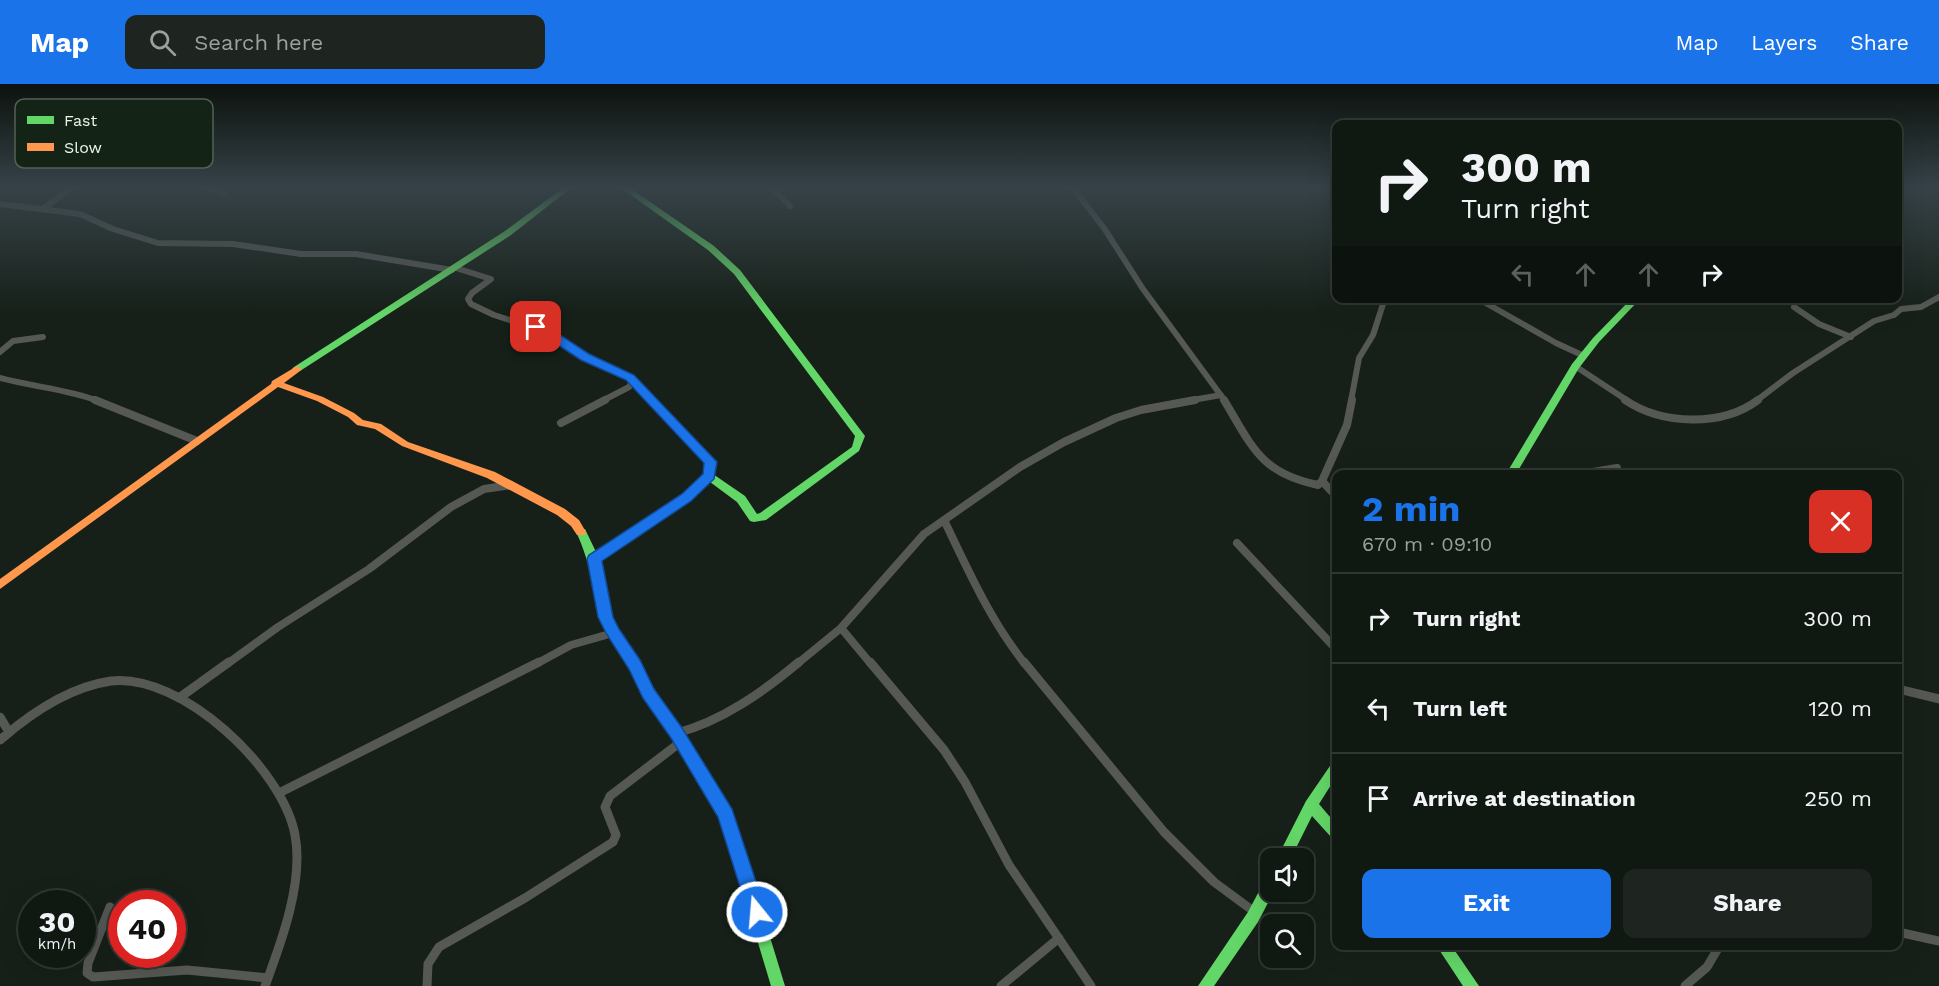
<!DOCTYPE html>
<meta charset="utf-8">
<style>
body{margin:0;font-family:"Work Sans",sans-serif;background:#1e2520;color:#f1f3f6;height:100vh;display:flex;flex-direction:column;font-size:22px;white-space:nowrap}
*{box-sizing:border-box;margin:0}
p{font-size:20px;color:#9ca09f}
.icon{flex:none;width:33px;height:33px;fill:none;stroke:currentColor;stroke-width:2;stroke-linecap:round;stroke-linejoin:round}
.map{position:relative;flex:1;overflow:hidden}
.drawer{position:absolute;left:1332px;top:386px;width:570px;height:480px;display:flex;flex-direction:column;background:#101812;border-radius:12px;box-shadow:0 6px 24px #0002,0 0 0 2px #303732}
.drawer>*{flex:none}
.guide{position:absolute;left:1332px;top:36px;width:570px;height:183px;border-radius:12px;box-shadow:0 6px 24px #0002,0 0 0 2px #303732;background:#101812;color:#f1f3f6;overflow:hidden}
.fabs{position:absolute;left:1260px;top:764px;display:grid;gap:12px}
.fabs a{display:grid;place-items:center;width:54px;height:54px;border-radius:12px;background:#101812;box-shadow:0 6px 24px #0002,0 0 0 2px #303732;font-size:30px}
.speed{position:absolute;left:18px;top:806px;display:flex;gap:12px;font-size:30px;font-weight:700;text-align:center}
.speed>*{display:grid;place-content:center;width:78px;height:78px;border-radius:50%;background:#101812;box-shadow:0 6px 24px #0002,0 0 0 2px #303732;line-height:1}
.speed small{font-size:15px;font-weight:400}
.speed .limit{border:9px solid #d22;background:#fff;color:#111}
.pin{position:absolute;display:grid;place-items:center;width:51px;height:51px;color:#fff;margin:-26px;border-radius:12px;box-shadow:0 3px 9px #0006}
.me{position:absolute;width:66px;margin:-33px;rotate:343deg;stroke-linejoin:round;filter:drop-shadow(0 0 4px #0008)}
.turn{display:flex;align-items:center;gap:21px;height:126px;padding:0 30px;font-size:27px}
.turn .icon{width:78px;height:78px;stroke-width:2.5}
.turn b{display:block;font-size:42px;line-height:51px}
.lanes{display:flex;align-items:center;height:57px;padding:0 30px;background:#0003;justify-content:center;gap:30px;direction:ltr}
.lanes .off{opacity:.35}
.round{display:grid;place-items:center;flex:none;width:63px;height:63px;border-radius:12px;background:#1e2520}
.overview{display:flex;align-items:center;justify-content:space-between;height:102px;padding:0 30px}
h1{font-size:36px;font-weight:700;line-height:45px;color:#1a73e8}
.action{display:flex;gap:12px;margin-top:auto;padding:12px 30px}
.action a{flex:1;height:69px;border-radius:12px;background:#1a73e8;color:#fff;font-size:24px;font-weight:700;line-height:69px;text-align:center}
.action a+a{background:#1e2520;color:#f1f3f6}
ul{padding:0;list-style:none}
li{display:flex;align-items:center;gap:18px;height:90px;padding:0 30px;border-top:2px solid #303732}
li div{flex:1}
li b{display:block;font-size:22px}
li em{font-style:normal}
header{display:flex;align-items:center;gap:36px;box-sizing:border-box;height:84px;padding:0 30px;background:#1a73e8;color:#fff}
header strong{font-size:28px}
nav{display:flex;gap:33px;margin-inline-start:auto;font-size:21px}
.search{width:420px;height:54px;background:#1e2520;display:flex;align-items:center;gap:15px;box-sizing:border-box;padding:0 21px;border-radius:12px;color:#9ca09f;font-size:22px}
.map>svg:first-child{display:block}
</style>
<header>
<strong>Map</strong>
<div class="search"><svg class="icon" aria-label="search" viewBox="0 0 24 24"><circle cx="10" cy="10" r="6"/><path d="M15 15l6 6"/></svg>Search here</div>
<nav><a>Map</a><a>Layers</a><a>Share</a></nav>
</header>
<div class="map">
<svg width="1939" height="902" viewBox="0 0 1939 902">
<rect width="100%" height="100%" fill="#162018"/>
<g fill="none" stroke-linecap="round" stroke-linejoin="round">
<path stroke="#565854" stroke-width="6" d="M 205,104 L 224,109
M 780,104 L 775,107 L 790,122
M 1073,104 L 1104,144 L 1143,205 L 1225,317
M 0,120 L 80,130 L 113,145 L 158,159 L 233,160 L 301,170 L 356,170 L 452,186
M 44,124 L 71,104
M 456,184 L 491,195 L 472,209 L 468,215 L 471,220 L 494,231 L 547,248 L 585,273 L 615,285 L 633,296 L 629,303 L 602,317
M 1477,214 L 1556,259 L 1584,272
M 1794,223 L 1819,240 L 1851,253
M 0,268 L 13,257 L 43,253
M 1575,282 L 1628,317
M 0,294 C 33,303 68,305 98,317
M 633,296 L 653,317
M 1187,317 L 1221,311
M 1351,317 L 1359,274 L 1373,251 L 1385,214
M 1756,317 L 1793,289 L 1874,237 L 1894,231 L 1901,225 L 1921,223 L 1939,213"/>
<path stroke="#565854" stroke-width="8" d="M 95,316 L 197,357
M 652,316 L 711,378 L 710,392
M 1224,316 C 1252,362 1260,389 1318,401 L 1322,397
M 1625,316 C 1662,341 1722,343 1758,316
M 561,339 L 605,316
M 1581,390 L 1617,384
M 1336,412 L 1322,397 L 1347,341 L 1352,316
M 944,436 C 968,486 990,536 1025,580
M 1237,459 L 1336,565
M 841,544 L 871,580
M 227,580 L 278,543 L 369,485 L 451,423 L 484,405 L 511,401
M 536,580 L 571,561 L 613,549
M 797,580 L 841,544 L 924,450 L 1020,383 L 1064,358 L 1116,334 L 1141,326 L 1195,316"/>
<path stroke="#565854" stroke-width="9" d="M 870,578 L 944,666 L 965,698 L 1009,781 L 1091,902
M 1024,578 L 1164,748 L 1214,798 L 1256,829
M 1898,605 L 1939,615
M 179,614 L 229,578
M 0,633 L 9,648
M 677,649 C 722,637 763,608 799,578
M 0,656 C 31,629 69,603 111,597 C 182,589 283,685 295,751 C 304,798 281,859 265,902
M 279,709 L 539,578
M 110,823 L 88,879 L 87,889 L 93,893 L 187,886 L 268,894
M 1898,848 L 1939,857
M 427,902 L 428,880 L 439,863 L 525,814 L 613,758 L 616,751 L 605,723 L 610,712 L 682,657
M 1001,902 L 1059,854
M 1685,902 L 1707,883 L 1720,861"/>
<path fill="#63d668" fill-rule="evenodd" d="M 563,104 L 571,104 L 511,151 L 300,287 L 294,287 L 292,285 L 294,283 L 505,147 Z
M 621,104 L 630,104 L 714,162 L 740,186 L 865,352 L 859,367 L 766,436 L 754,438 L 750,437 L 737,418 L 710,398 L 691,417 L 599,477 L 609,524 L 618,547 L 731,726 L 785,902 L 771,902 L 720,732 L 607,549 C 594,516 592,480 576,448 L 577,445 L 585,445 L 596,468 L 683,411 L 706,389 L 710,388 L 745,412 L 757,430 L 760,429 L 852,363 L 855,352 L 734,190 L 708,166 Z
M 1632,214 L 1641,214 L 1599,258 L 1579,284 L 1516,390 L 1506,390 L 1572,280 L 1593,254 Z
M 1336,677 L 1336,693 L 1319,720 L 1336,740 L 1336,755 L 1331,753 L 1312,732 L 1291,774 L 1277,774 L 1306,717 L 1332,679 Z
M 1270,794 L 1270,807 L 1274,807 L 1258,838 L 1214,902 L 1198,902 L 1248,828 L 1265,796 Z
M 1436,861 L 1451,861 L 1479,902 L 1463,902 Z"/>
<path fill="#ff974d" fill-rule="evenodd" d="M 297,282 L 302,285 L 300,287 L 284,299 L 323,313 L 354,329 L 363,336 L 381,340 L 408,358 L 495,388 L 565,425 L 579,436 L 586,448 L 585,451 L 577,451 L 571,442 L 557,431 L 487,394 L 402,362 L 375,345 L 357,341 L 348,333 L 317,317 L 278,303 L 0,505 L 0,495 L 271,300 L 272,297 Z"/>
</g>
<linearGradient id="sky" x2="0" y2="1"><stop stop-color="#0c120d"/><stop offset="0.45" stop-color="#364248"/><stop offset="1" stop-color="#364248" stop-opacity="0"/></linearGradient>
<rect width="1939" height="230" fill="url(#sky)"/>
<path fill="#1a73e8" stroke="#114b97" stroke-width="1.5" d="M 536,240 L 551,245 L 589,270 L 634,291 L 717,378 L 714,395 L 691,417 L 602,477 L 613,533 L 619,545 L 640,576 L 654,605 L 682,644 L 732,725 L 766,828 L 764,834 L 757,836 L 751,834 L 748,828 L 718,733 L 671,654 L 643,614 L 629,585 L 606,549 L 598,533 L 587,475 L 589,471 L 682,410 L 703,390 L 704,379 L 626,296 L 581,276 L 543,251 L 532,246 L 532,241 Z"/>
<rect x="15" y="15" width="198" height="69" rx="9" fill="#132315" stroke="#546256" stroke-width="1.5"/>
<rect x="27" y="32" width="27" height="8" fill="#63d668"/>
<rect x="27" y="59" width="27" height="8" fill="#ff974d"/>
<g font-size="16" fill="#ecf6ec">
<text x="64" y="42">Fast</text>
<text x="64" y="69">Slow</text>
</g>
</svg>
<div class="fabs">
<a><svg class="icon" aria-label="sound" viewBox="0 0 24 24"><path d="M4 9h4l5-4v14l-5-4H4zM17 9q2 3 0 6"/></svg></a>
<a><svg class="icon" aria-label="search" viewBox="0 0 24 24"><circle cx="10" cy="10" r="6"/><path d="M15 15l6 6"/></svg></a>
</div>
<div class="speed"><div>30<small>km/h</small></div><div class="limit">40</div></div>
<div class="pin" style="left:536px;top:243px;background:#d93025"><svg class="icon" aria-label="arrive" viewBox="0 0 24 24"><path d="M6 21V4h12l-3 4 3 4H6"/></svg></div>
<svg class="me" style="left:757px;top:828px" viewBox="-20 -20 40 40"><circle r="17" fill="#1a73e8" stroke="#fff" stroke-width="3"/><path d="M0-11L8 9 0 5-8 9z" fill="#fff"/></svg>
<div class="guide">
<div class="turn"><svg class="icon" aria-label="right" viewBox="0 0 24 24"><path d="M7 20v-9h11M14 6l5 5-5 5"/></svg><div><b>300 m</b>Turn right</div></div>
<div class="lanes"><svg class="icon off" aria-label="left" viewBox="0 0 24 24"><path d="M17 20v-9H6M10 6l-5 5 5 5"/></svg><svg class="icon off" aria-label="ahead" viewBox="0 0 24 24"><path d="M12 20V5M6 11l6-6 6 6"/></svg><svg class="icon off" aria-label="ahead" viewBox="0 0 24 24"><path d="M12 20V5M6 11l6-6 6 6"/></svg><svg class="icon" aria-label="right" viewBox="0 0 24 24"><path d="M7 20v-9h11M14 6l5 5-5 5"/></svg></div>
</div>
<section class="drawer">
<div class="overview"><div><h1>2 min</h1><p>670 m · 09:10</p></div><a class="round" style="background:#d93025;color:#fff"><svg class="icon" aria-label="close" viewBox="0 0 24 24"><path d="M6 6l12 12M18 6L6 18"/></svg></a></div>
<ul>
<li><svg class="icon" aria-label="right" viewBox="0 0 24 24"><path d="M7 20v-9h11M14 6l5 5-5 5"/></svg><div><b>Turn right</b></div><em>300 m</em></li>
<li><svg class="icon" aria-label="left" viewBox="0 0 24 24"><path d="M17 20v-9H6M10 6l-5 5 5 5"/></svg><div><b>Turn left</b></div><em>120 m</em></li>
<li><svg class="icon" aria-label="arrive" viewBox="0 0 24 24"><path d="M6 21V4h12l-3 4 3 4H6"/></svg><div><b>Arrive at destination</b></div><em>250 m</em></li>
</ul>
<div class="action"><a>Exit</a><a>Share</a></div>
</section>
</div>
